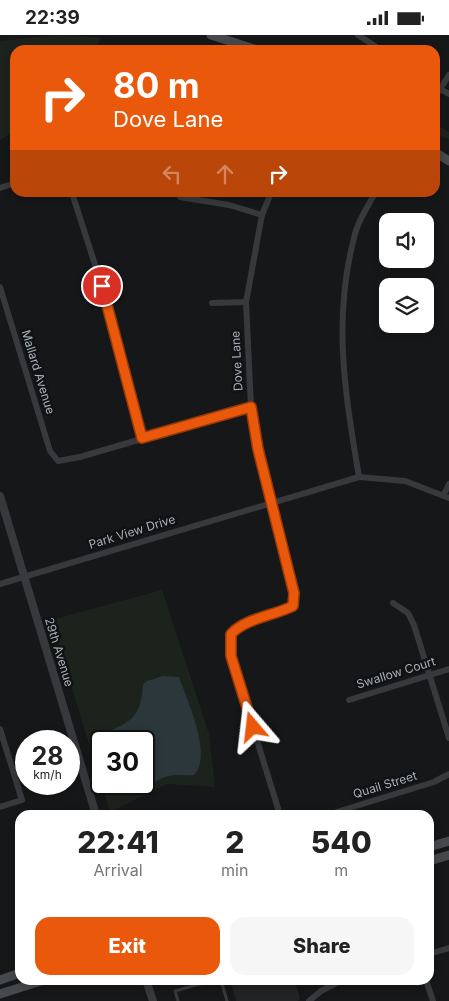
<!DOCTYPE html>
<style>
body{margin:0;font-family:Inter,sans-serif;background:#f6f6f6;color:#222;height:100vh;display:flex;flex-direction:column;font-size:19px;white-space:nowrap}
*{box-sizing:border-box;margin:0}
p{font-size:16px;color:#767676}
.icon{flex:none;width:28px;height:28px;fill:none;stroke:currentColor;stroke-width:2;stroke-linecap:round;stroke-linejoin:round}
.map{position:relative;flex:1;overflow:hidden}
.details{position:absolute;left:15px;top:775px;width:419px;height:175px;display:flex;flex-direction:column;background:#fff;border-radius:15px;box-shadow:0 2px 8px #0003}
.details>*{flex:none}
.banner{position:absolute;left:10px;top:10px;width:430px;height:152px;border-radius:15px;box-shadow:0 2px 8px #0003;background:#ea580c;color:#fff;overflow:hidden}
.controls{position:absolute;left:379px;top:178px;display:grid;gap:10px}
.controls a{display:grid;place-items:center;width:55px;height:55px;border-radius:10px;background:#fff;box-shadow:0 2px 8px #0003;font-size:25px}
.speed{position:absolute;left:15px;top:695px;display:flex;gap:10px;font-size:25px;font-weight:700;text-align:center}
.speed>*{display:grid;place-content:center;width:65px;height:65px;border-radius:50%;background:#fff;box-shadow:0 2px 8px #0003;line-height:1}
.speed small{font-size:12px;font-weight:400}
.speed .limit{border:2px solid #111;border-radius:8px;background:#fff;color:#111}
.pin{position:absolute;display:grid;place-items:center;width:42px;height:42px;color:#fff;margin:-21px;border:2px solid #fff;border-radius:50%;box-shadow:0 1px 5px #0007}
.me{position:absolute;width:55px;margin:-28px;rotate:343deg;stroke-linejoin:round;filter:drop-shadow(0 0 4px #0008)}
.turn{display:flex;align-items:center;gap:18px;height:105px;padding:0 20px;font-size:22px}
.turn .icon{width:65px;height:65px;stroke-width:2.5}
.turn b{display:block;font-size:35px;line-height:42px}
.lanes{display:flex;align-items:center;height:48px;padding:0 20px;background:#0003;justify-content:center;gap:25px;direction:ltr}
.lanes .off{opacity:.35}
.eta{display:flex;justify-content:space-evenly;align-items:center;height:85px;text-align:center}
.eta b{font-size:30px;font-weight:800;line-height:35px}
.action{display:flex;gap:10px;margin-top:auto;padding:10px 20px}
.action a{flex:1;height:58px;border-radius:15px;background:#ea580c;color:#fff;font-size:20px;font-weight:800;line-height:58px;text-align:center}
.action a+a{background:#f6f6f6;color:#222}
.status{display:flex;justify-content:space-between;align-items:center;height:35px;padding:0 25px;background:#fff;direction:ltr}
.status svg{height:14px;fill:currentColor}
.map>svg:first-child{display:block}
</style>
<div class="status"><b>22:39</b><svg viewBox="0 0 49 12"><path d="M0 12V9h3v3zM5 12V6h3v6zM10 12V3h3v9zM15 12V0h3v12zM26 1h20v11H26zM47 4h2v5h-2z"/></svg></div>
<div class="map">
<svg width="449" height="966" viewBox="0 0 449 966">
<rect width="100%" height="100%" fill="#161718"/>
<path fill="#222325" d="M 230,945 L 294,945 L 300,963 L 298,966 L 236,966 Z"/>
<path fill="#1c231d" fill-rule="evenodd" d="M 60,0 L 101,3 L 95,15 L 15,15 L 15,96 L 0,105 L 0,6 Z
M 435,89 L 449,97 L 449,104 L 435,99 Z
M 162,555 L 209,699 L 215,752 L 167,749 L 110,777 L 51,585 ZM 101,706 L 144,706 L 144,749 L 101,749 Z"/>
<path fill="#2c373c" d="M 163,641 L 179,642 C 187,665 213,720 194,740 C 186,741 177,739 169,741 C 147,746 139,769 114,754 L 113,749 L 144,749 L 144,706 L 101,706 L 101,712 L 101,711 L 102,699 C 131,687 141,683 143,649 L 147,646 Z"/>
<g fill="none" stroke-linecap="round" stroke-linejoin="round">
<path stroke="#37393d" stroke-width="3" d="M 221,945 L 227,966
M 178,966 L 175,956 L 214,945"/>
<path stroke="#37393d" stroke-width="6" d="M 358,0 L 381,15
M 435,51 L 449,59
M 435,62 L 449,40
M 0,153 L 15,148
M 72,158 L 108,270 L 122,335 L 142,403
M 271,158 L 262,180 L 246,267 L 251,372 L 257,415 L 291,543 L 294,558 L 293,571 C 273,581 246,583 231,599 L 231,621 L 280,780
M 180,162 L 229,170 L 262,180
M 0,252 L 50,416 L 58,426 L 80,422 L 251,372
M 212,268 L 246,267
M 359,442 C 345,357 332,284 355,199 C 358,185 369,170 375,158
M 444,459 L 449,449
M 0,549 L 359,442 L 405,446 L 449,463
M 393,568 L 408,578 L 414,590 L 449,703
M 349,665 L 449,634
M 0,694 L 22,765 L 0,772
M 327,780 L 434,747 L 449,739
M 429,919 L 449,913
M 426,945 L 433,966
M 309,966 L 321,956 L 342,945"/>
<path stroke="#37393d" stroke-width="8" d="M 0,461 L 96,780
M 146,945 L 153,966"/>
<path stroke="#45484d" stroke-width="9" d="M 211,0 L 257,15
M 435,117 L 449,126
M 429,812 L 449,806
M 429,826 L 449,820
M 0,945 L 20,938
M 0,959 L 44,945"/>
</g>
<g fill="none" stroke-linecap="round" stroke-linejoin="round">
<g stroke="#983908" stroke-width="12">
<path id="route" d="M 102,251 L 142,403 L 251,372 L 258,414 L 294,558 L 293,571 C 273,581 246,583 231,599 L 231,621 L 253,692"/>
</g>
<use href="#route" stroke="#ea580c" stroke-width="9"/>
</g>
<g text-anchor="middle" stroke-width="5" stroke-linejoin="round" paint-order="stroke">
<g font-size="12" fill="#a8afb8" stroke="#111213">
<text transform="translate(237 326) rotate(-93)" y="4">Dove Lane</text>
<text transform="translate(38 337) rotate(73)" y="4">Mallard Avenue</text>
<text transform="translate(132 497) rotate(-17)" y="4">Park View Drive</text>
<text transform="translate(59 617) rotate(73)" y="4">29th Avenue</text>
<text transform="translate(396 638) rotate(-17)" y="4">Swallow Court</text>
<text transform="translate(385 750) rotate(-17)" y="4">Quail Street</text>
</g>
</g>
</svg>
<div class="controls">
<a><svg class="icon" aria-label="sound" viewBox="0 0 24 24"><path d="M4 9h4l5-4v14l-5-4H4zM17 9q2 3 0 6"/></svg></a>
<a><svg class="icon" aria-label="layers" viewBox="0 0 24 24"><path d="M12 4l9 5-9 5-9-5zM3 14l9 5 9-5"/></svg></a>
</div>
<div class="speed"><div>28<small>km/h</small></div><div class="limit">30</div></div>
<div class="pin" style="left:102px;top:251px;background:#d93025"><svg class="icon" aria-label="arrive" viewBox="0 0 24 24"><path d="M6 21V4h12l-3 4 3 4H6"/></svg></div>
<svg class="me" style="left:253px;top:692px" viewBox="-20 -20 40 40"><path d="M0-17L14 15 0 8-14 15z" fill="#ea580c" stroke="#fff" stroke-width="4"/></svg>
<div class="banner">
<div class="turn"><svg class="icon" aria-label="right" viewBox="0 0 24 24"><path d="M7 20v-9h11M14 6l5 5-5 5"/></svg><div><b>80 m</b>Dove Lane</div></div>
<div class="lanes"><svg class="icon off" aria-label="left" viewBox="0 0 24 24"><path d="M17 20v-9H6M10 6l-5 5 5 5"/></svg><svg class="icon off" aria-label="ahead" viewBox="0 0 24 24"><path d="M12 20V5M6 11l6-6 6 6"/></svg><svg class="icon" aria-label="right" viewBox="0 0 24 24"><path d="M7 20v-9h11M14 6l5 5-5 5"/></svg></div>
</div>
<section class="details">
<div class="eta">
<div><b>22:41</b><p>Arrival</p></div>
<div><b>2</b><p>min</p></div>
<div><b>540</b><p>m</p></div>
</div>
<div class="action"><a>Exit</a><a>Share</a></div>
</section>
</div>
